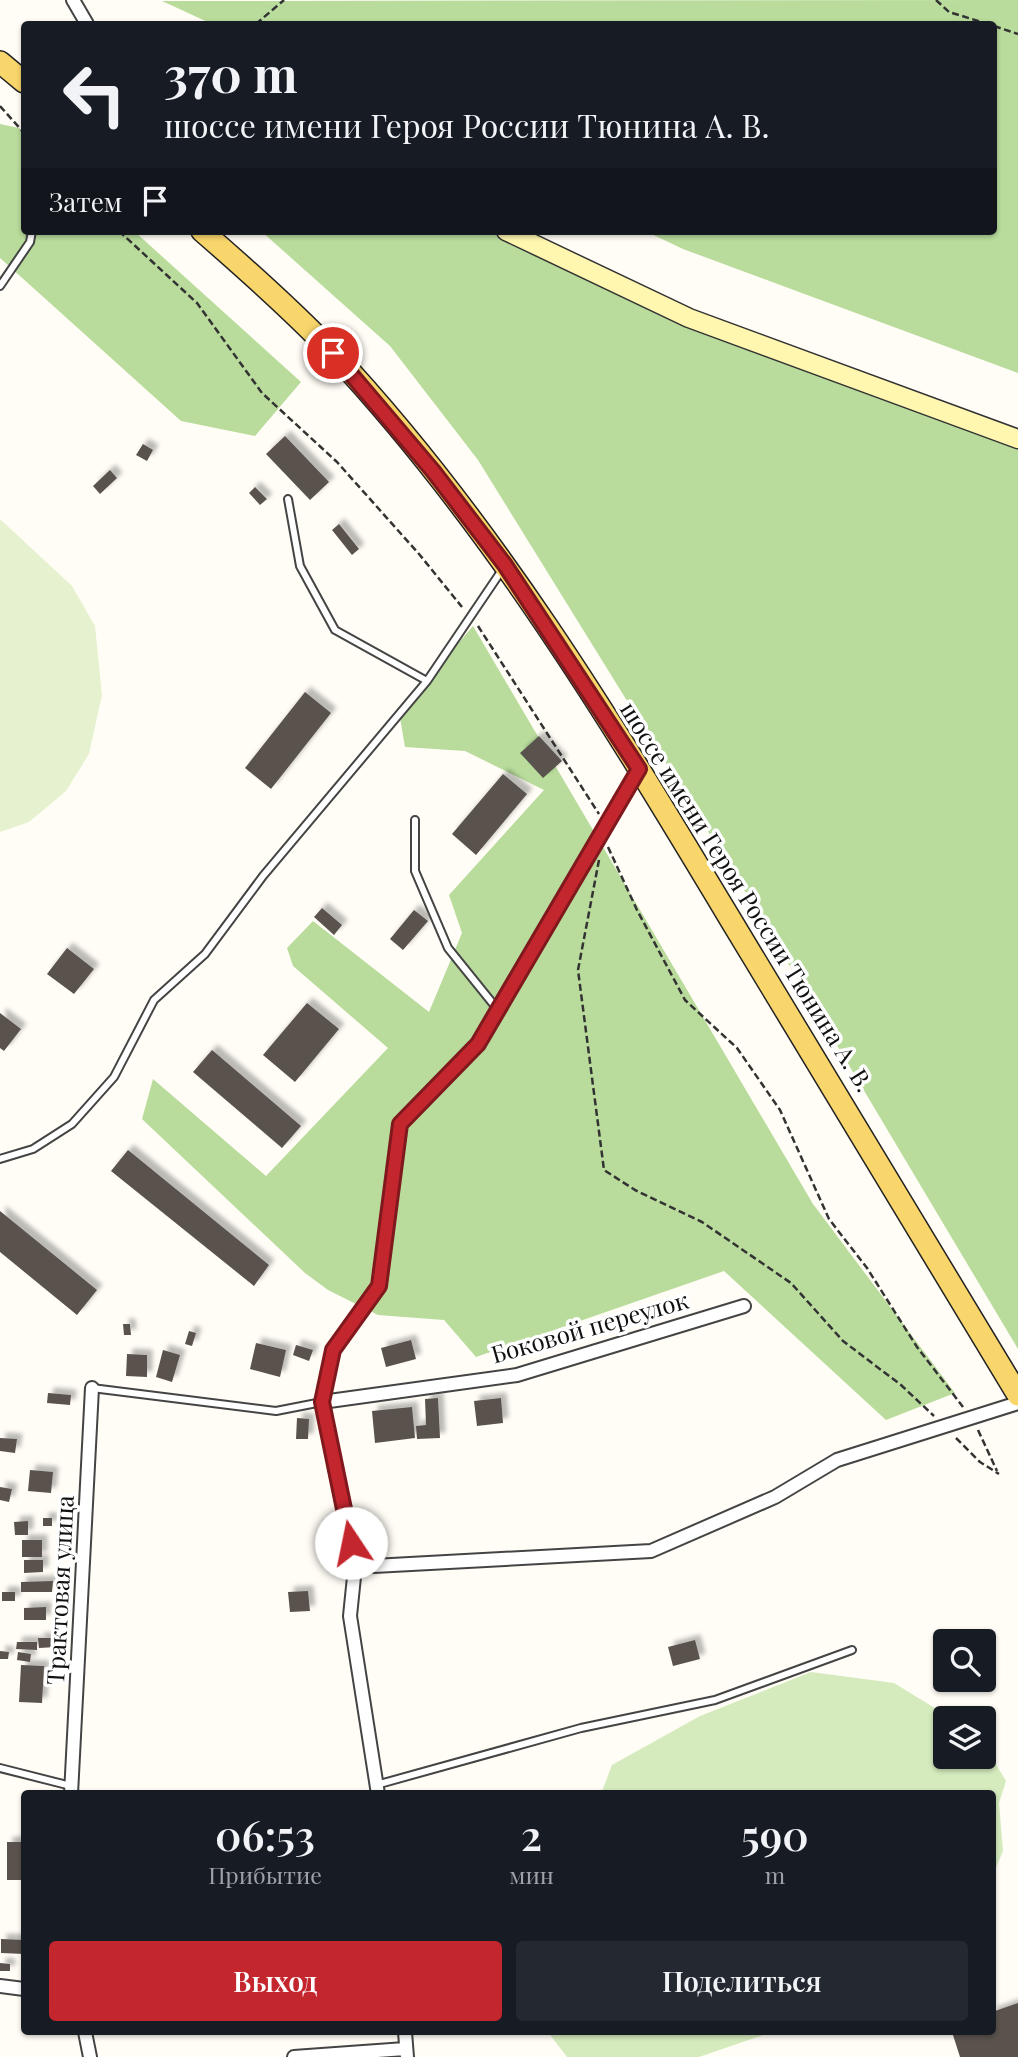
<!DOCTYPE html>
<html lang="ru">
<meta charset="utf-8">
<style>
body{margin:0;font-family:"Playfair Display",serif;background:#242831;color:#f1f3f6;height:100vh;display:flex;flex-direction:column;font-size:26px;white-space:nowrap}
*{box-sizing:border-box;margin:0}
p{font-size:23px;color:#9ea1a6}
.icon{flex:none;width:38px;height:38px;fill:none;stroke:currentColor;stroke-width:2;stroke-linecap:round;stroke-linejoin:round}
.map{position:relative;flex:1;overflow:hidden}
.panel{position:absolute;left:21px;top:1790px;width:975px;height:245px;display:flex;flex-direction:column;background:#171b24;border-radius:7px;box-shadow:0 2px 5px #0004}
.panel>*{flex:none}
.guide{position:absolute;left:21px;top:21px;width:976px;height:214px;border-radius:7px;box-shadow:0 2px 5px #0004;background:#171b24;color:#f1f3f6;overflow:hidden}
.controls{position:absolute;left:933px;top:1629px;display:grid;gap:14px}
.controls a{display:grid;place-items:center;width:63px;height:63px;border-radius:7px;background:#171b24;box-shadow:0 2px 5px #0004;font-size:35px}
.pin{position:absolute;display:grid;place-items:center;width:60px;height:60px;color:#fff;margin:-30px;border:4px solid #fff;border-radius:50%;box-shadow:0 2px 7px #0007}
.me{position:absolute;width:77px;margin:-38px;rotate:349deg;stroke-linejoin:round;filter:drop-shadow(0 0 5px #0008)}
.turn{display:flex;align-items:center;gap:24px;height:147px;padding:0 28px;font-size:32px}
.turn .icon{width:91px;height:91px;stroke-width:2.5}
.turn b{display:block;font-size:49px;line-height:60px}
.then{display:flex;align-items:center;height:66px;padding:0 28px;background:#0003;gap:14px;font-size:26px}
.eta{display:flex;justify-content:space-evenly;align-items:center;height:119px;text-align:center}
.eta b{font-size:42px;font-weight:600;line-height:49px}
.cta{display:flex;gap:14px;margin-top:auto;padding:14px 28px}
.cta a{flex:1;height:80px;border-radius:7px;background:#c4262e;color:#fff;font-size:28px;font-weight:600;line-height:80px;text-align:center}
.cta a+a{background:#242831;color:#f1f3f6}
.map>svg:first-child{display:block}
</style>
<div class="map">
<svg width="1018" height="2057" viewBox="0 0 1018 2057">
<defs>
<filter id="shadow"><feDropShadow dx="5.5" dy="-5.5" stdDeviation="2" flood-color="#0004"/></filter>
</defs>
<rect width="100%" height="100%" fill="#fffdf5"/>
<path fill="#d5ebbd" d="M 811,1672 L 894,1683 L 951,1718 L 945,1718 L 945,1757 L 984,1757 L 984,1747 L 989,1753 L 1006,1781 L 999,1803 L 1003,1851 L 992,1877 L 992,1794 L 601,1794 L 612,1765 L 700,1716 Z
M 548,2032 L 772,2032 L 699,2057 L 567,2057 Z"/>
<path fill="#b9dc9c" d="M 1018,0 L 1018,373 L 683,249 L 645,231 L 994,231 L 994,24 L 212,24 L 162,1 Z
M 0,124 L 19,128 L 24,133 L 24,231 L 134,231 L 301,382 L 255,436 L 181,421 L 0,258 Z
M 261,231 L 493,231 L 689,325 L 1018,431 L 1018,1349 L 754,906 L 478,460 L 390,346 Z
M 473,626 L 813,1204 L 955,1393 L 886,1420 L 724,1271 L 476,1357 L 444,1320 L 378,1315 L 328,1290 L 305,1273 L 142,1119 L 153,1079 L 266,1176 L 388,1048 L 293,966 L 287,948 L 313,921 L 429,1012 L 462,933 L 449,895 L 544,790 L 465,751 L 405,747 L 399,712 Z"/>
<path fill="#e6f2cf" d="M 0,519 L 72,586 L 95,626 L 102,695 L 89,754 L 66,791 L 29,822 L 0,832 Z"/>
<path fill="#5a524d" filter="url(#shadow)" d="M 285,436 L 329,482 L 310,500 L 266,454 Z
M 143,444 L 153,450 L 147,461 L 136,455 Z
M 110,470 L 117,478 L 100,494 L 93,486 Z
M 255,487 L 267,499 L 260,505 L 249,493 Z
M 339,524 L 359,549 L 352,555 L 332,530 Z
M 305,692 L 331,713 L 271,789 L 245,768 Z
M 539,736 L 562,761 L 543,778 L 520,753 Z
M 503,774 L 527,794 L 476,855 L 452,834 Z
M 322,908 L 342,925 L 334,935 L 314,917 Z
M 414,910 L 428,921 L 403,950 L 390,939 Z
M 67,948 L 94,969 L 74,994 L 47,974 Z
M 307,1003 L 339,1029 L 295,1082 L 263,1055 Z
M 0,1013 L 21,1029 L 4,1051 L 0,1048 Z
M 212,1050 L 301,1126 L 282,1148 L 193,1072 Z
M 128,1150 L 269,1265 L 254,1286 L 111,1171 Z
M 0,1211 L 97,1290 L 77,1315 L 0,1252 Z
M 123,1324 L 130,1324 L 131,1335 L 124,1335 Z
M 189,1331 L 196,1333 L 192,1346 L 185,1344 Z
M 411,1340 L 416,1359 L 386,1367 L 381,1348 Z
M 256,1343 L 286,1350 L 280,1377 L 250,1369 Z
M 296,1345 L 313,1350 L 309,1361 L 293,1355 Z
M 163,1350 L 180,1355 L 172,1382 L 156,1377 Z
M 127,1354 L 147,1355 L 147,1377 L 126,1376 Z
M 48,1393 L 71,1395 L 70,1405 L 47,1403 Z
M 438,1398 L 440,1438 L 417,1439 L 416,1426 L 426,1425 L 425,1399 Z
M 501,1398 L 503,1423 L 477,1426 L 474,1401 Z
M 412,1407 L 415,1438 L 375,1443 L 372,1411 Z
M 297,1418 L 309,1419 L 308,1439 L 296,1439 Z
M 0,1438 L 17,1439 L 15,1453 L 0,1451 Z
M 30,1470 L 53,1472 L 51,1493 L 28,1491 Z
M 0,1487 L 12,1489 L 9,1502 L 0,1500 Z
M 43,1518 L 52,1518 L 52,1526 L 43,1526 Z
M 28,1521 L 28,1535 L 15,1535 L 14,1522 Z
M 22,1540 L 42,1540 L 42,1557 L 22,1557 Z
M 24,1560 L 43,1560 L 43,1572 L 24,1573 Z
M 53,1581 L 52,1592 L 21,1592 L 21,1582 Z
M 308,1591 L 310,1611 L 290,1612 L 288,1592 Z
M 2,1592 L 15,1592 L 15,1601 L 2,1601 Z
M 46,1607 L 46,1620 L 24,1620 L 24,1608 Z
M 38,1638 L 56,1638 L 56,1647 L 39,1648 Z
M 695,1640 L 700,1659 L 673,1666 L 668,1647 Z
M 17,1642 L 37,1642 L 37,1650 L 16,1649 Z
M 0,1651 L 9,1652 L 8,1659 L 0,1659 Z
M 18,1652 L 31,1654 L 30,1662 L 17,1660 Z
M 21,1665 L 44,1666 L 42,1703 L 19,1702 Z
M 7,1842 L 24,1842 L 24,1880 L 7,1880 Z
M 1,1939 L 24,1940 L 24,1954 L 1,1953 Z
M 0,1963 L 10,1964 L 10,1971 L 0,1971 Z
M 1018,2003 L 1018,2057 L 960,2057 L 952,2032 L 992,2032 L 992,2012 Z"/>
<g fill="none" stroke-linecap="round" stroke-linejoin="round">
<g stroke="#444" stroke-width="10">
<path id="lane" d="M 0,286 L 30,242 L 32,231
M 288,499 L 300,566 L 335,630 L 427,681 L 502,570
M 415,820 L 415,871 L 448,948 L 498,1010
M 0,1159 L 33,1149 L 72,1124 L 114,1077 L 154,1000 L 205,954 L 263,876 L 427,681
M 92,1388 L 276,1411 L 322,1402 L 333,1351 L 379,1285 L 400,1124 L 478,1044 L 637,773
M 0,1768 L 71,1786
M 376,1785 L 581,1728 L 715,1700 L 852,1650"/>
</g>
<g stroke="#444" stroke-width="16">
<path id="street" d="M 73,0 L 87,24
M 355,1567 L 651,1551 L 775,1497 L 837,1460 L 1018,1403
M 71,1794 L 92,1388
M 378,1794 L 350,1616 L 355,1567 L 322,1402 L 517,1375 L 744,1306
M 0,1986 L 24,1989
M 85,2032 L 90,2057
M 405,2032 L 407,2057
M 294,2057 L 405,2049"/>
</g>
<g stroke="#333" stroke-width="21">
<path id="secondary" d="M 506,231 L 689,318 L 1018,439"/>
</g>
<g stroke="#222" stroke-width="24">
<path id="primary" d="M 0,62 L 24,82
M 202,231 C 247,270 292,310 333,353 C 492,523 613,724 732,922 C 827,1080 923,1237 1018,1395"/>
</g>
<path stroke="#333" stroke-width="2.5" stroke-dasharray="7 3.5" stroke-linecap="butt" d="M 936,0 L 949,12 L 988,24
M 256,24 L 284,0
M 994,26 L 1018,34
M 0,106 L 24,133
M 119,231 L 197,303 L 262,393 L 337,462 L 419,554 L 462,607
M 478,626 L 599,814
M 608,847 L 637,910 L 685,1000 L 737,1048 L 780,1110 L 829,1219 L 867,1268 L 917,1347 L 963,1407
M 599,860 L 578,970 L 604,1170 L 635,1190 L 702,1222 L 791,1283 L 843,1341 L 901,1385 L 934,1416
M 978,1430 L 997,1471
M 956,1438 L 980,1462 L 999,1474"/>
<use href="#lane" stroke="#fff" stroke-width="6"/>
<use href="#street" stroke="#fff" stroke-width="12"/>
<use href="#secondary" stroke="#fff6b0" stroke-width="18"/>
<use href="#primary" stroke="#f9d66b" stroke-width="21"/>
</g>
<g fill="none" stroke-linecap="round" stroke-linejoin="round">
<g stroke="#7f191e" stroke-width="18">
<path id="route" d="M 333,353 L 433,471 L 505,565 L 639,769 L 478,1044 L 400,1124 L 379,1286 L 333,1350 L 322,1402 L 351,1543"/>
</g>
<use href="#route" stroke="#c4262e" stroke-width="12"/>
</g>
<g text-anchor="middle" stroke-width="7" stroke-linejoin="round" paint-order="stroke">
<g font-size="24" fill="#111" stroke="#fff">
<text transform="translate(746 897) rotate(58)" y="8">шоссе имени Героя России Тюнина А. В.</text>
<text transform="translate(590 1328) rotate(-16)" y="8">Боковой переулок</text>
<text transform="translate(61 1590) rotate(-87)" y="8">Трактовая улица</text>
</g>
</g>
</svg>
<div class="controls">
<a><svg class="icon" aria-label="search" viewBox="0 0 24 24"><circle cx="10" cy="10" r="6"/><path d="M15 15l6 6"/></svg></a>
<a><svg class="icon" aria-label="layers" viewBox="0 0 24 24"><path d="M12 4l9 5-9 5-9-5zM3 14l9 5 9-5"/></svg></a>
</div>
<div class="pin" style="left:333px;top:353px;background:#d93025"><svg class="icon" aria-label="arrive" viewBox="0 0 24 24"><path d="M6 21V4h12l-3 4 3 4H6"/></svg></div>
<svg class="me" style="left:351px;top:1543px" viewBox="-20 -20 40 40"><circle r="19" fill="#fff"/><path d="M0-13L10 11 0 6-10 11z" fill="#c4262e"/></svg>
<div class="guide">
<div class="turn"><svg class="icon" aria-label="left" viewBox="0 0 24 24"><path d="M17 20v-9H6M10 6l-5 5 5 5"/></svg><div><b>370 m</b>шоссе имени Героя России Тюнина А. В.</div></div>
<div class="then">Затем<svg class="icon" aria-label="arrive" viewBox="0 0 24 24"><path d="M6 21V4h12l-3 4 3 4H6"/></svg></div>
</div>
<section class="panel">
<div class="eta">
<div><b>06:53</b><p>Прибытие</p></div>
<div><b>2</b><p>мин</p></div>
<div><b>590</b><p>m</p></div>
</div>
<div class="cta"><a>Выход</a><a>Поделиться</a></div>
</section>
</div>
